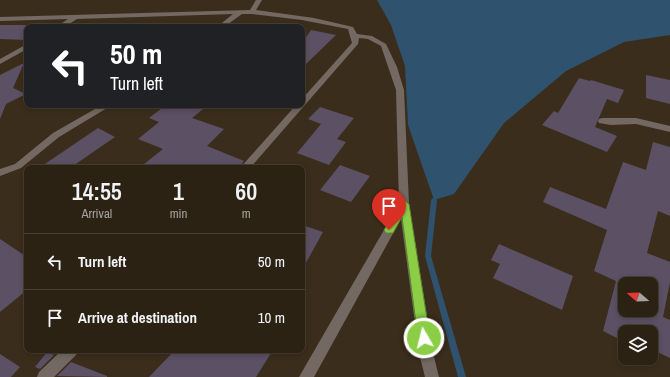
<!DOCTYPE html>
<style>
body{margin:0;font-family:"Archivo Narrow",sans-serif;background:#382f22;color:#f1f3f6;height:100vh;display:flex;flex-direction:column;font-size:15px;white-space:nowrap}
*{box-sizing:border-box;margin:0}
p{font-size:13px;color:#a6a4a0}
.icon{flex:none;width:22px;height:22px;fill:none;stroke:currentColor;stroke-width:2;stroke-linecap:round;stroke-linejoin:round}
.map{position:relative;flex:1;overflow:hidden}
.details{position:absolute;left:24px;top:165px;width:281px;height:188px;display:flex;flex-direction:column;background:#2c2214;border-radius:8px;box-shadow:0 2px 6px #0003,0 0 0 1px #483f34}
.details>*{flex:none}
.top-card{position:absolute;left:24px;top:24px;width:281px;height:84px;border-radius:8px;box-shadow:0 2px 6px #0003,0 0 0 1px #483f34;background:#202124;color:#fff;overflow:hidden}
.needle{width:26px;rotate:289deg}
.fabs{position:absolute;left:618px;top:277px;display:grid;gap:8px}
.fabs a{display:grid;place-items:center;width:40px;height:40px;border-radius:8px;background:#2c2214;box-shadow:0 2px 6px #0003,0 0 0 1px #483f34;font-size:20px}
.pin{position:absolute;display:grid;place-items:center;width:34px;height:34px;color:#fff;margin:-41px -17px;border-radius:50% 50% 50% 0;rotate:-45deg;box-shadow:0 0 4px #0007}
.pin .icon{rotate:45deg}
.me{position:absolute;width:44px;margin:-22px;rotate:352deg;stroke-linejoin:round;filter:drop-shadow(0 0 3px #0008)}
.turn{display:flex;align-items:center;gap:14px;height:84px;padding:0 20px;font-size:18px}
.turn .icon{width:52px;height:52px;stroke-width:2.5}
.turn b{display:block;font-size:28px;line-height:34px}
.eta{display:flex;justify-content:space-evenly;align-items:center;height:68px;text-align:center}
.eta b{font-size:24px;font-weight:600;line-height:28px}
ul{padding:0;list-style:none}
li{display:flex;align-items:center;gap:12px;height:56px;padding:0 20px;border-top:1px solid #483f34}
li div{flex:1}
li b{display:block;font-size:15px}
li em{font-style:normal}
.map>svg:first-child{display:block}
</style>
<div class="map">
<svg width="670" height="377" viewBox="0 0 670 377">
<rect width="100%" height="100%" fill="#3b2d1b"/>
<path fill="#2f526e" d="M 377,0 L 670,0 L 670,35 L 624,42 L 566,71 L 504,123 L 454,194 L 434,200 L 408,125 L 405,66 L 391,25 Z"/>
<g fill="none" stroke-linecap="round" stroke-linejoin="round">
<path fill="#2f526e" fill-rule="evenodd" d="M 434,198 L 436,199 L 437,200 L 431,256 L 466,377 L 458,377 L 425,256 L 431,200 L 432,199 Z"/>
</g>
<path fill="#5c5064" fill-rule="evenodd" d="M 0,25 L 27,25 L 27,40 L 0,39 Z
M 311,30 L 336,35 L 302,68 L 302,43 Z
M 24,63 L 13,88 L 26,94 L 6,104 L 0,119 L 0,75 Z
M 646,75 L 670,80 L 670,104 L 646,98 Z
M 579,78 L 590,81 L 591,80 L 624,90 L 618,103 L 607,99 L 595,127 L 617,136 L 607,152 L 542,125 L 554,111 L 558,113 Z
M 166,105 L 208,105 L 192,118 L 224,129 L 207,146 L 244,161 L 239,168 L 139,168 L 163,149 L 138,139 L 159,122 L 149,118 Z
M 320,107 L 354,118 L 337,139 L 346,142 L 329,165 L 297,153 L 321,124 L 308,119 Z
M 98,128 L 115,137 L 70,168 L 39,168 Z
M 653,142 L 670,147 L 670,216 L 658,211 L 647,253 L 670,262 L 670,282 L 663,317 L 670,320 L 670,358 L 651,349 L 651,332 L 625,332 L 625,342 L 603,331 L 616,281 L 594,271 L 607,230 L 543,202 L 550,187 L 606,209 L 623,162 L 646,170 ZM 625,284 L 651,284 L 651,310 L 625,310 Z
M 340,165 L 370,176 L 351,202 L 320,190 Z
M 302,225 L 323,232 L 302,270 Z
M 0,239 L 27,257 L 27,290 L 0,312 Z
M 499,244 L 573,276 L 562,310 L 493,278 L 500,264 L 491,260 Z
M 175,350 L 273,350 L 256,377 L 149,377 Z
M 47,352 L 54,355 L 40,369 L 35,367 Z
M 0,354 L 20,367 L 11,377 L 0,377 Z
M 71,362 L 107,376 L 107,377 L 57,376 Z"/>
<g fill="none" stroke-linecap="round" stroke-linejoin="round">
<path fill="#736962" fill-rule="evenodd" d="M 256,0 L 262,0 L 256,10 L 314,18 L 353,27 L 357,34 L 372,36 L 386,44 L 397,67 L 404,90 L 409,204 L 433,353 L 439,377 L 425,377 L 419,353 L 401,219 L 314,377 L 299,377 L 399,204 L 396,90 L 381,46 L 368,39 L 359,38 L 358,44 L 250,168 L 240,168 L 296,105 L 302,105 L 302,99 L 352,43 L 348,29 L 302,20 L 252,14 L 242,14 L 224,27 L 217,27 L 233,14 L 77,19 L 64,27 L 56,27 L 68,19 L 0,21 L 0,17 L 250,10 Z
M 27,44 L 27,49 L 0,64 L 0,59 Z
M 102,105 L 112,105 L 59,137 L 21,168 L 0,176 L 0,169 L 15,164 L 53,133 Z
M 602,118 L 636,118 L 670,126 L 670,132 L 636,124 L 611,125 L 599,123 L 598,121 L 599,119 Z
M 62,350 L 78,350 L 76,355 L 54,377 L 37,377 L 39,372 Z"/>
</g>
<path fill="#8bce46" stroke="#5a862e" d="M 404,200 L 409,204 L 430,338 L 428,342 L 424,343 L 420,342 L 418,338 L 402,217 L 393,233 L 386,233 L 384,230 L 401,201 Z"/>
</svg>
<div class="fabs">
<a><svg class="needle" viewBox="-14 -14 28 28"><path d="M0-13l5 13h-10z" fill="#e53935"/><path d="M0 13l5-13h-10z" fill="#a6a4a0"/></svg></a>
<a><svg class="icon" aria-label="layers" viewBox="0 0 24 24"><path d="M12 4l9 5-9 5-9-5zM3 14l9 5 9-5"/></svg></a>
</div>
<div class="pin" style="left:389px;top:230px;background:#d93025"><svg class="icon" aria-label="arrive" viewBox="0 0 24 24"><path d="M6 21V4h12l-3 4 3 4H6"/></svg></div>
<svg class="me" style="left:424px;top:338px" viewBox="-20 -20 40 40"><circle r="17" fill="#8bce46" stroke="#fff" stroke-width="3"/><path d="M0-11L8 9 0 5-8 9z" fill="#fff"/></svg>
<div class="top-card">
<div class="turn"><svg class="icon" aria-label="left" viewBox="0 0 24 24"><path d="M17 20v-9H6M10 6l-5 5 5 5"/></svg><div><b>50 m</b>Turn left</div></div>
</div>
<section class="details">
<div class="eta">
<div><b>14:55</b><p>Arrival</p></div>
<div><b>1</b><p>min</p></div>
<div><b>60</b><p>m</p></div>
</div>
<ul>
<li><svg class="icon" aria-label="left" viewBox="0 0 24 24"><path d="M17 20v-9H6M10 6l-5 5 5 5"/></svg><div><b>Turn left</b></div><em>50 m</em></li>
<li><svg class="icon" aria-label="arrive" viewBox="0 0 24 24"><path d="M6 21V4h12l-3 4 3 4H6"/></svg><div><b>Arrive at destination</b></div><em>10 m</em></li>
</ul>
</section>
</div>
